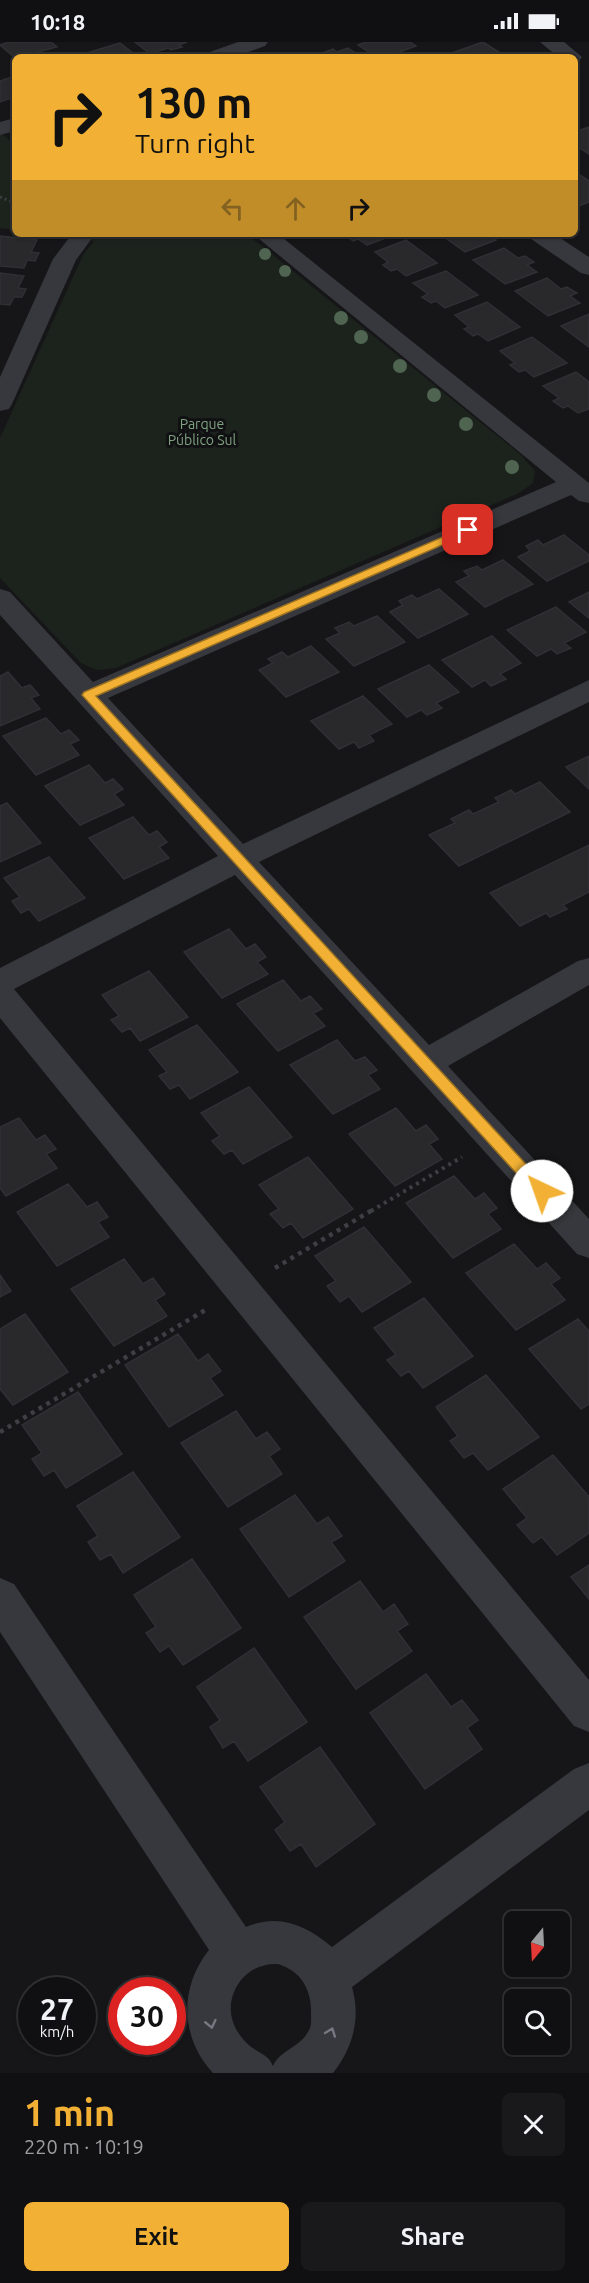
<!DOCTYPE html>
<meta charset="utf-8">
<style>
body{margin:0;font-family:Ubuntu,sans-serif;background:#19191b;color:#f1f3f6;height:100vh;display:flex;flex-direction:column;font-size:22px;white-space:nowrap}
*{box-sizing:border-box;margin:0}
p{font-size:20px;color:#9c9d9f}
.icon{flex:none;width:33px;height:33px;fill:none;stroke:currentColor;stroke-width:2;stroke-linecap:round;stroke-linejoin:round}
.map{position:relative;height:2031px;overflow:hidden}
.sheet{display:flex;flex-direction:column;background:#101012;flex:1}
.sheet>*{flex:none}
.guide{position:absolute;left:12px;top:12px;width:566px;height:183px;border-radius:9px;box-shadow:0 2px 4px #0004,0 0 0 2px #303032;background:#f2b134;color:#111;overflow:hidden}
.needle{width:39px;rotate:198deg}
.tools{position:absolute;left:504px;top:1869px;display:grid;gap:12px}
.tools a{display:grid;place-items:center;width:66px;height:66px;border-radius:9px;background:#101012;box-shadow:0 2px 4px #0004,0 0 0 2px #303032;font-size:30px}
.speed{position:absolute;left:18px;top:1935px;display:flex;gap:12px;font-size:30px;font-weight:700;text-align:center}
.speed>*{display:grid;place-content:center;width:78px;height:78px;border-radius:50%;background:#101012;box-shadow:0 2px 4px #0004,0 0 0 2px #303032;line-height:1}
.speed small{font-size:15px;font-weight:400}
.speed .limit{border:9px solid #d22;background:#fff;color:#111}
.pin{position:absolute;display:grid;place-items:center;width:51px;height:51px;color:#fff;margin:-26px;border-radius:12px;box-shadow:0 3px 9px #0006}
.me{position:absolute;width:66px;margin:-33px;rotate:318deg;stroke-linejoin:round;filter:drop-shadow(0 0 4px #0008)}
.turn{display:flex;align-items:center;gap:21px;height:126px;padding:0 24px;font-size:27px}
.turn .icon{width:78px;height:78px;stroke-width:2.5}
.turn b{display:block;font-size:42px;line-height:51px}
.lanes{display:flex;align-items:center;height:57px;padding:0 24px;background:#0003;justify-content:center;gap:30px;direction:ltr}
.lanes .off{opacity:.35}
.round{display:grid;place-items:center;flex:none;width:63px;height:63px;border-radius:9px;background:#19191b}
.headline{display:flex;align-items:center;justify-content:space-between;height:102px;padding:0 24px}
h1{font-size:36px;font-weight:700;line-height:45px;color:#f2b134}
.cta{display:flex;gap:12px;margin-top:auto;padding:12px 24px}
.cta a{flex:1;height:69px;border-radius:9px;background:#f2b134;color:#111;font-size:24px;font-weight:700;line-height:69px;text-align:center}
.cta a+a{background:#19191b;color:#f1f3f6}
.status{display:flex;justify-content:space-between;align-items:center;height:42px;padding:0 30px;background:#101012;direction:ltr}
.status svg{height:16px;fill:currentColor}
.map>svg:first-child{display:block}
</style>
<div class="status"><b>10:18</b><svg viewBox="0 0 49 12"><path d="M0 12V9h3v3zM5 12V6h3v6zM10 12V3h3v9zM15 12V0h3v12zM26 1h20v11H26zM47 4h2v5h-2z"/></svg></div>
<div class="map">
<svg width="589" height="2031" viewBox="0 0 589 2031">
<rect width="100%" height="100%" fill="#161618"/>
<path fill="#1c231d" d="M 0,90 L 15,103 L 15,188 L 0,186 Z
M 49,192 L 247,192 L 520,412 L 535,429 L 533,441 L 519,451 L 116,626 L 97,628 L 81,621 L 0,536 L 0,396 L 83,213 L 94,199 Z"/>
<path fill="#29292c" stroke="#303034" stroke-width="1.5" d="M 9,0 L 51,0 L 57,5 L 15,16 L 0,3 Z
M 135,0 L 187,0 L 179,3 L 182,5 L 171,8 L 168,6 L 150,12 Z
M 366,0 L 410,0 L 416,4 L 385,15 L 376,15 L 358,3 Z
M 483,0 L 505,14 L 446,13 Z
M 120,1 L 138,15 L 80,13 Z
M 348,6 L 361,15 L 321,15 L 327,13 L 322,11 L 333,7 L 337,10 Z
M 15,34 L 15,59 L 11,56 L 0,60 L 0,39 Z
M 589,85 L 589,112 L 574,102 L 574,90 Z
M 577,131 L 589,139 L 589,160 L 579,164 L 574,161 L 574,132 Z
M 397,192 L 367,203 L 358,197 L 353,199 L 345,193 Z
M 440,192 L 487,192 L 496,198 L 465,210 Z
M 0,194 L 37,198 L 31,210 L 39,211 L 35,219 L 27,218 L 24,226 L 0,224 Z
M 406,198 L 437,221 L 406,234 L 397,227 L 391,229 L 383,223 L 388,220 L 375,210 Z
M 504,206 L 518,216 L 525,214 L 534,220 L 527,223 L 537,230 L 505,242 L 473,218 Z
M 446,229 L 478,253 L 445,266 L 436,259 L 431,261 L 422,255 L 428,252 L 413,241 Z
M 0,231 L 24,234 L 18,246 L 26,247 L 22,255 L 14,255 L 10,263 L 0,262 Z
M 547,236 L 561,247 L 567,245 L 577,251 L 570,254 L 580,261 L 548,274 L 515,249 Z
M 487,260 L 520,285 L 488,299 L 478,292 L 473,294 L 464,287 L 469,285 L 455,273 Z
M 589,272 L 589,305 L 561,284 Z
M 532,295 L 567,321 L 534,335 L 525,328 L 519,330 L 510,323 L 515,321 L 500,309 Z
M 576,330 L 589,340 L 589,367 L 578,371 L 568,364 L 563,366 L 553,359 L 559,356 L 543,344 Z
M 564,493 L 589,513 L 589,519 L 547,539 L 518,515 L 530,509 L 526,504 L 538,498 L 543,503 Z
M 503,518 L 533,542 L 485,565 L 456,540 L 469,534 L 464,529 L 477,524 L 482,528 Z
M 439,547 L 468,572 L 418,596 L 390,570 L 403,563 L 399,559 L 412,553 L 417,557 Z
M 589,550 L 589,576 L 569,560 Z
M 556,565 L 586,590 L 564,601 L 571,606 L 557,612 L 551,607 L 537,614 L 507,588 Z
M 377,574 L 405,600 L 354,624 L 326,597 L 340,591 L 335,586 L 349,580 L 354,584 Z
M 492,594 L 521,621 L 500,632 L 506,637 L 491,644 L 485,638 L 472,645 L 442,618 Z
M 311,604 L 339,630 L 286,655 L 259,628 L 273,621 L 268,617 L 282,610 L 288,615 Z
M 429,623 L 459,650 L 436,661 L 442,666 L 427,673 L 421,668 L 407,675 L 378,647 Z
M 8,630 L 22,646 L 30,643 L 39,653 L 31,656 L 40,667 L 0,684 L 0,634 Z
M 363,654 L 392,682 L 369,693 L 374,699 L 359,706 L 354,700 L 339,707 L 311,679 Z
M 46,676 L 61,692 L 69,688 L 79,698 L 70,702 L 79,713 L 36,733 L 3,694 Z
M 589,714 L 589,747 L 566,725 Z
M 89,723 L 105,741 L 113,737 L 123,747 L 114,752 L 124,763 L 80,783 L 45,744 Z
M 540,740 L 570,770 L 459,824 L 429,793 L 455,781 L 451,777 L 469,768 L 473,772 L 499,760 L 495,756 L 511,748 L 515,752 Z
M 7,761 L 41,801 L 0,820 L 0,764 Z
M 133,775 L 149,793 L 157,789 L 167,800 L 159,805 L 169,816 L 124,837 L 89,796 Z
M 589,803 L 589,850 L 563,863 L 567,867 L 550,875 L 546,871 L 520,884 L 490,851 Z
M 49,815 L 85,856 L 39,879 L 29,867 L 21,871 L 12,859 L 20,855 L 4,836 Z
M 229,887 L 246,907 L 255,902 L 266,915 L 257,920 L 268,932 L 222,956 L 184,910 Z
M 149,929 L 188,975 L 140,999 L 130,986 L 122,990 L 111,978 L 119,974 L 102,953 Z
M 283,938 L 301,959 L 310,954 L 322,967 L 313,971 L 325,984 L 278,1009 L 237,962 Z
M 197,983 L 238,1030 L 190,1057 L 179,1043 L 170,1047 L 159,1034 L 167,1030 L 149,1008 Z
M 337,998 L 355,1019 L 365,1015 L 377,1028 L 368,1033 L 380,1047 L 333,1072 L 290,1023 Z
M 249,1045 L 292,1095 L 243,1122 L 232,1108 L 224,1112 L 212,1099 L 220,1094 L 201,1071 Z
M 396,1066 L 416,1089 L 426,1083 L 438,1097 L 429,1102 L 442,1117 L 395,1144 L 349,1092 Z
M 19,1076 L 36,1098 L 45,1093 L 56,1107 L 46,1112 L 57,1126 L 6,1154 L 0,1146 L 0,1085 Z
M 308,1115 L 353,1167 L 303,1196 L 291,1181 L 283,1186 L 270,1172 L 279,1167 L 259,1143 Z
M 454,1134 L 475,1157 L 484,1151 L 497,1166 L 488,1172 L 501,1187 L 453,1216 L 406,1161 Z
M 68,1142 L 87,1165 L 97,1160 L 108,1175 L 98,1180 L 109,1195 L 57,1224 L 17,1170 Z
M 364,1185 L 411,1240 L 362,1270 L 349,1254 L 340,1260 L 327,1244 L 336,1239 L 315,1214 Z
M 514,1202 L 537,1227 L 546,1221 L 560,1236 L 551,1242 L 565,1258 L 516,1288 L 466,1231 Z
M 124,1217 L 143,1242 L 153,1236 L 165,1252 L 155,1258 L 167,1274 L 114,1304 L 71,1247 Z
M 0,1233 L 11,1249 L 0,1255 Z
M 424,1256 L 473,1314 L 423,1346 L 409,1329 L 401,1334 L 387,1318 L 396,1313 L 374,1286 Z
M 25,1272 L 68,1330 L 13,1363 L 0,1347 L 0,1287 Z
M 578,1277 L 589,1289 L 589,1362 L 581,1367 L 529,1307 Z
M 178,1292 L 198,1319 L 208,1312 L 221,1329 L 210,1336 L 223,1353 L 169,1385 L 125,1323 Z
M 486,1333 L 539,1395 L 488,1428 L 473,1411 L 464,1416 L 450,1399 L 458,1394 L 436,1365 Z
M 78,1350 L 122,1412 L 66,1446 L 54,1428 L 44,1434 L 32,1417 L 42,1411 L 22,1383 Z
M 236,1369 L 256,1397 L 267,1390 L 280,1407 L 269,1414 L 282,1432 L 228,1465 L 181,1401 Z
M 553,1413 L 589,1455 L 589,1491 L 557,1513 L 542,1495 L 533,1501 L 517,1483 L 527,1476 L 503,1447 Z
M 133,1430 L 180,1495 L 123,1531 L 111,1512 L 100,1518 L 88,1500 L 98,1494 L 77,1464 Z
M 295,1453 L 317,1482 L 328,1475 L 342,1494 L 331,1500 L 345,1519 L 289,1555 L 240,1487 Z
M 192,1517 L 241,1586 L 183,1623 L 169,1604 L 160,1610 L 146,1591 L 156,1585 L 134,1553 Z
M 589,1523 L 589,1557 L 571,1535 Z
M 360,1539 L 383,1570 L 394,1562 L 408,1582 L 397,1589 L 412,1609 L 356,1647 L 304,1575 Z
M 254,1606 L 307,1680 L 248,1719 L 234,1699 L 223,1706 L 210,1685 L 220,1678 L 197,1645 Z
M 426,1632 L 451,1665 L 462,1658 L 478,1678 L 467,1686 L 482,1707 L 425,1747 L 370,1671 Z
M 320,1705 L 375,1782 L 316,1825 L 301,1802 L 290,1809 L 275,1788 L 285,1780 L 260,1745 Z"/>
<g fill="none" stroke-linecap="round" stroke-linejoin="round">
<path stroke="#3d3f44" stroke-width="3" stroke-dasharray="2 3" stroke-linecap="butt" d="M 0,155 L 15,161"/>
<path stroke="#3d3f44" stroke-width="4" stroke-dasharray="3 4.5" stroke-linecap="butt" d="M 371,1169 L 462,1115"/>
<path stroke="#3d3f44" stroke-width="4.5" stroke-dasharray="4 5" stroke-linecap="butt" d="M 275,1226 L 374,1167
M 0,1390 L 207,1267"/>
<path fill="#37383d" fill-rule="evenodd" d="M 238,0 L 268,0 L 265,4 L 234,15 L 204,15 L 207,11 Z
M 540,0 L 564,0 L 582,15 L 579,19 L 574,21 L 574,15 L 558,15 Z
M 15,76 L 15,89 L 0,93 L 0,80 Z
M 72,192 L 95,192 L 76,218 L 12,362 L 9,367 L 0,369 L 0,335 L 53,217 Z
M 253,192 L 278,192 L 589,441 L 589,461 L 579,459 L 571,453 L 108,656 L 243,802 L 589,638 L 589,660 L 259,820 L 429,1003 L 578,919 L 589,916 L 589,943 L 448,1024 L 589,1177 L 589,1216 L 577,1212 L 235,833 L 14,947 L 589,1638 L 589,1690 L 574,1684 L 0,976 L 0,926 L 218,814 L 0,573 L 0,547 L 10,550 L 93,640 L 556,440 Z
M 528,192 L 554,192 L 589,215 L 589,233 L 581,231 L 531,197 Z
M 0,1536 L 14,1542 L 246,1885 C 279,1871 306,1883 332,1905 L 574,1727 L 589,1721 L 589,1768 L 352,1945 C 361,1976 353,2006 333,2031 L 213,2031 C 180,1996 179,1945 209,1908 L 0,1590 ZM 278,1922 C 301,1929 312,1948 311,1972 C 311,1978 312,1984 308,1990 C 299,2006 280,2008 273,2024 C 268,2012 260,2012 250,2004 C 229,1986 224,1960 241,1938 C 250,1927 264,1921 278,1922 Z"/>
</g>
<g fill="#506452">
<circle cx="265" cy="212" r="6"/>
<circle cx="285" cy="229" r="6"/>
<circle cx="341" cy="276" r="7"/>
<circle cx="361" cy="295" r="7"/>
<circle cx="400" cy="324" r="7"/>
<circle cx="434" cy="353" r="7"/>
<circle cx="466" cy="382" r="7"/>
<circle cx="512" cy="425" r="7"/>
</g>
<defs><path id="oneway-chevron" d="M-2-3.5L2.5 0L-2 3.5" fill="none" stroke-width="1.6" stroke-linecap="round" stroke-linejoin="round" transform="scale(1.5)"/></defs>
<g stroke="#757881">
<use href="#oneway-chevron" transform="translate(211 1982) rotate(77)"/>
<use href="#oneway-chevron" transform="translate(331 1990) rotate(-70)"/>
</g>
<path fill="#f2b134" stroke="#9d7322" stroke-width="1.5" d="M 468,484 L 473,488 L 472,490 L 96,654 L 547,1145 L 549,1149 L 547,1153 L 536,1153 L 82,653 L 84,650 Z"/>
<g text-anchor="middle" stroke-width="6" stroke-linejoin="round" paint-order="stroke">
<g font-size="14" fill="#7fa381" stroke="#111113">
<text x="202" y="387">Parque<tspan x="202" dy="16">Público Sul</tspan></text>
</g>
</g>
</svg>
<div class="tools">
<a><svg class="needle" viewBox="-14 -14 28 28"><path d="M0-13l5 13h-10z" fill="#e53935"/><path d="M0 13l5-13h-10z" fill="#9c9d9f"/></svg></a>
<a><svg class="icon" aria-label="search" viewBox="0 0 24 24"><circle cx="10" cy="10" r="6"/><path d="M15 15l6 6"/></svg></a>
</div>
<div class="speed"><div>27<small>km/h</small></div><div class="limit">30</div></div>
<div class="pin" style="left:468px;top:488px;background:#d93025"><svg class="icon" aria-label="arrive" viewBox="0 0 24 24"><path d="M6 21V4h12l-3 4 3 4H6"/></svg></div>
<svg class="me" style="left:542px;top:1149px" viewBox="-20 -20 40 40"><circle r="19" fill="#fff"/><path d="M0-13L10 11 0 6-10 11z" fill="#f2b134"/></svg>
<div class="guide">
<div class="turn"><svg class="icon" aria-label="right" viewBox="0 0 24 24"><path d="M7 20v-9h11M14 6l5 5-5 5"/></svg><div><b>130 m</b>Turn right</div></div>
<div class="lanes"><svg class="icon off" aria-label="left" viewBox="0 0 24 24"><path d="M17 20v-9H6M10 6l-5 5 5 5"/></svg><svg class="icon off" aria-label="ahead" viewBox="0 0 24 24"><path d="M12 20V5M6 11l6-6 6 6"/></svg><svg class="icon" aria-label="right" viewBox="0 0 24 24"><path d="M7 20v-9h11M14 6l5 5-5 5"/></svg></div>
</div>
</div>
<section class="sheet">
<div class="headline"><div><h1>1 min</h1><p>220 m · 10:19</p></div><a class="round"><svg class="icon" aria-label="close" viewBox="0 0 24 24"><path d="M6 6l12 12M18 6L6 18"/></svg></a></div>
<div class="cta"><a>Exit</a><a>Share</a></div>
</section>
